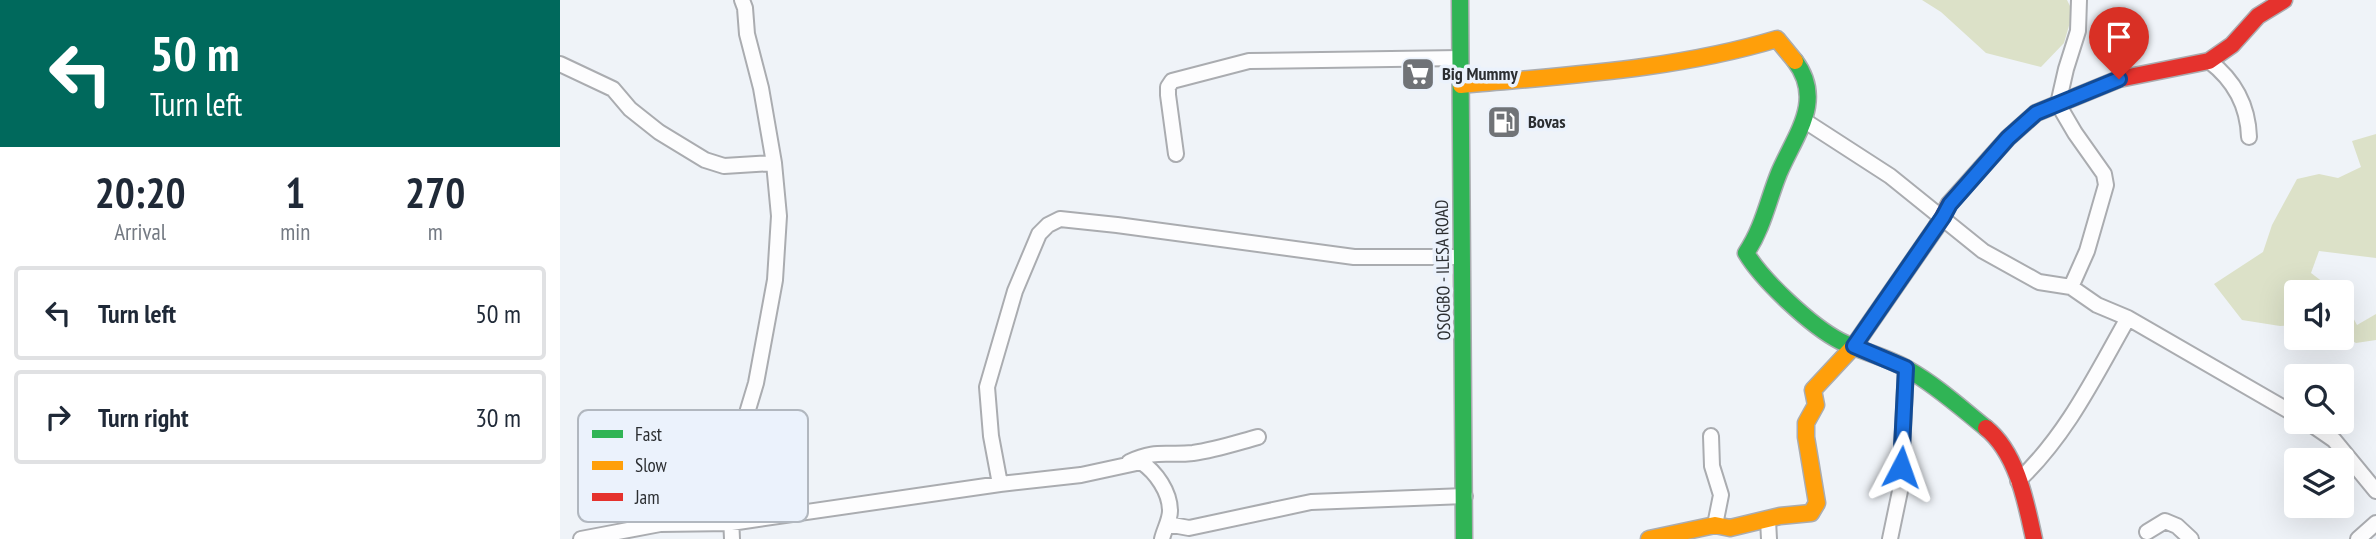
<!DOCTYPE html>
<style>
body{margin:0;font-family:"PT Sans Narrow",sans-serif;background:#f2f2f3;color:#1f2937;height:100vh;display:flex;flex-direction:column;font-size:26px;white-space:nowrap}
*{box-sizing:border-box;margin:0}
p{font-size:23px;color:#747a83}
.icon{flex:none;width:38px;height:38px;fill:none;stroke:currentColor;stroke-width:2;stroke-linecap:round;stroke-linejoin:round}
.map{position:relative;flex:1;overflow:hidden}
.side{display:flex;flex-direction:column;background:#fff;width:560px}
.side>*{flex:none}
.banner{background:#00695c;color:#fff;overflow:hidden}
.tools{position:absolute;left:1724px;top:280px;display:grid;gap:14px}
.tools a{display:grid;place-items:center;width:70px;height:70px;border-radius:7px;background:#fff;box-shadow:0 7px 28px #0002;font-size:35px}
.pin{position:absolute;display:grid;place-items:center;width:60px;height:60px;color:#fff;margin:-72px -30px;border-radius:50% 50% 50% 0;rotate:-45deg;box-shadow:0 0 7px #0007}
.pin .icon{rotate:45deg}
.me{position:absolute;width:77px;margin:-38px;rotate:4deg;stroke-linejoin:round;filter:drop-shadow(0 0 5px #0008)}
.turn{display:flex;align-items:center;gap:24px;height:147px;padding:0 35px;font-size:32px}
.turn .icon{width:91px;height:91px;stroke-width:2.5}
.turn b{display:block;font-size:49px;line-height:60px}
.eta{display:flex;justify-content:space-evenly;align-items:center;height:119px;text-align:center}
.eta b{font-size:42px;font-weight:700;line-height:49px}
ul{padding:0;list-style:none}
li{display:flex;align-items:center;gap:21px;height:94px;margin:0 14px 10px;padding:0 21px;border:4px solid #e0e1e3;border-radius:7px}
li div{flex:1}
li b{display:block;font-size:26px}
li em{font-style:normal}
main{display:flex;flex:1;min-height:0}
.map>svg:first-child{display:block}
</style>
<main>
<section class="side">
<div class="banner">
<div class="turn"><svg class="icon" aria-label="left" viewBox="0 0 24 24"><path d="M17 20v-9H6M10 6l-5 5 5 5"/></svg><div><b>50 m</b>Turn left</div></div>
</div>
<div class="eta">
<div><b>20:20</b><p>Arrival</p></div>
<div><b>1</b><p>min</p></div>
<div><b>270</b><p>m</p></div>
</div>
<ul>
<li><svg class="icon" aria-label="left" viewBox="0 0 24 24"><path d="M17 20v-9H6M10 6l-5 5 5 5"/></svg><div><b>Turn left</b></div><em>50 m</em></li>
<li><svg class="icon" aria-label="right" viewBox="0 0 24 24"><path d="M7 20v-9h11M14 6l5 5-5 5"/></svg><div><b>Turn right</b></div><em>30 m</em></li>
</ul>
</section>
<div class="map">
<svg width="1816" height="539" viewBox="0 0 1816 539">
<rect width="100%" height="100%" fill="#eff3f8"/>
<path fill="#dce1c8" d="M 1362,0 L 1507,0 L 1513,12 L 1504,43 L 1481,67 L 1426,53 L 1381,12 Z
M 1816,134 L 1816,258 L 1759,251 L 1751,273 L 1776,292 L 1736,292 L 1736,325 L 1720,326 L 1682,320 L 1654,284 L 1703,252 L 1712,225 L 1737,179 L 1759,174 L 1778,178 L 1801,167 L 1792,141 Z
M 1782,297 L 1797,325 L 1816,314 L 1816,340 L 1796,343 L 1782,335 Z"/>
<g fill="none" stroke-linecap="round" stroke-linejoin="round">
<g stroke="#aaacb0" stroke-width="18">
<path id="street" d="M 1649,61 C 1674,80 1688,106 1689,137
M 0,64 L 53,89 L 70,109 L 99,132 L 145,160 L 164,166 L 214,163
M 1245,121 L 1330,176 L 1423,251 L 1479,282 L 1511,287 L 1537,305 L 1568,318 L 1736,415
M 616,154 L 608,95 L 608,87 L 612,81 L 689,61 L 900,58
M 1511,287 L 1527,251 L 1546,185 L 1544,174 L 1515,133 L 1498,104 L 1506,69 L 1518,31 L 1519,0
M 1748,422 L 1774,440 L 1816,491
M 1151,436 L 1152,466 L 1161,495 L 1155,525
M 569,462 C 596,449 606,456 633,453 C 655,450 676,443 698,437
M 1458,481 C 1507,435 1535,376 1568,318
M 440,484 L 431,436 L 427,387 L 455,291 L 479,234 L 488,225 L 500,219 L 557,225 L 794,257 L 901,257
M 1208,520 L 1209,539
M 607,524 L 629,528 L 751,502 L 905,496
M 1587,532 L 1605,521 L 1617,526 L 1631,539
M 21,539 L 100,524 L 171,523 L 440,484 L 521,475 L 581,462 C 596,472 610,492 610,511 C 610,520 604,530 602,539
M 172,539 L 170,493 L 174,456 L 196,383 L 215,280 L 219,216 L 214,163 L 201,88 L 187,34 L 185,8 L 182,0
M 1330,539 L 1340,491 L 1346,368
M 1798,539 L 1816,523"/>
</g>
<g stroke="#aaacb0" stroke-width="19">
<path id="fast" d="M 900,0 L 904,539
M 1235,61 C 1265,101 1235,135 1219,173 C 1208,200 1203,228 1186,253 C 1202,280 1251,326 1280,341 C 1302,352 1328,357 1349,370 C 1377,386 1401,408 1426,428"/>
</g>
<g stroke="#aaacb0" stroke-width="19">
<path id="slow" d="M 901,85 C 1008,75 1114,70 1217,39 L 1235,61
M 1089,539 L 1155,525 L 1170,528 L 1220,516 L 1251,513 L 1257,503 L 1246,437 L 1246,423 L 1256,405 L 1253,390 L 1294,346 L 1377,226"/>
</g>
<g stroke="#aaacb0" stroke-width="19">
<path id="jam" d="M 1377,226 L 1389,204 L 1448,138 L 1476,113 L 1559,79 L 1649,61 L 1672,45 L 1698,16 L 1724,0
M 1426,428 C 1457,453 1466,502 1474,539"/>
</g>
<use href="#street" stroke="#fdfdfe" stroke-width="14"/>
<use href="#fast" stroke="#30b455" stroke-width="16"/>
<use href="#slow" stroke="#ff9f0a" stroke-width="16"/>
<use href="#jam" stroke="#e5322d" stroke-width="16"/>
</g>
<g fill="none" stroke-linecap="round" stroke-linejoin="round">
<g stroke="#114b97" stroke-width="18">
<path id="route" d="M 1341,467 L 1346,368 L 1294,346 L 1383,217 L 1390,204 L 1448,138 L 1476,113 L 1559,79"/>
</g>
<use href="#route" stroke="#1a73e8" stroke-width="12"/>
</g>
<defs>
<g id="supermarket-square" transform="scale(1.75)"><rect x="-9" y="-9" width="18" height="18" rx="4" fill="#707377" stroke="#ebf2fc"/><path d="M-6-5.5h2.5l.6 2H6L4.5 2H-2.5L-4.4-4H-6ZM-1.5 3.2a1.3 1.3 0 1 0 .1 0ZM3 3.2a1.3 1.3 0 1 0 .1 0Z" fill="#fff"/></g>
<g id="fuel-square" transform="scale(1.75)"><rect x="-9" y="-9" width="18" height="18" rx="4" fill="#707377" stroke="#ebf2fc"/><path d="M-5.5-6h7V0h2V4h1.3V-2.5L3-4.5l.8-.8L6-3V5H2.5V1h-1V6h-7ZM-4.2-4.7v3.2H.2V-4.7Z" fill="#fff"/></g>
</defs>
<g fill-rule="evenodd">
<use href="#supermarket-square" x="858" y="74"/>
<use href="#fuel-square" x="944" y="122"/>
</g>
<g text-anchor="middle" stroke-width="7" stroke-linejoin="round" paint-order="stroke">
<g font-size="18" font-weight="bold" fill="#2b2e31" stroke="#ebf2fc" text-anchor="start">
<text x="882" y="80">Big Mummy</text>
<text x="968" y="128">Bovas</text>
</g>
<g font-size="18" fill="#2b2e31" stroke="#ebf2fc">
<text transform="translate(883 270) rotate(-91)" y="6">OSOGBO - ILESA ROAD</text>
</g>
</g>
<rect x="18" y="410" width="230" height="112" rx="10" fill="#ebf2fc" stroke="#b1b7bf" stroke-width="2"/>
<rect x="32" y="430" width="31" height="8" fill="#30b455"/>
<rect x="32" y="461" width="31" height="9" fill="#ff9f0a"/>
<rect x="32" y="493" width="31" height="8" fill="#e5322d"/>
<g font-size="19" fill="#2b2e31">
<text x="75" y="441">Fast</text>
<text x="75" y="472">Slow</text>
<text x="75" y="504">Jam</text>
</g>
</svg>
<div class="tools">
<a><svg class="icon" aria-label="sound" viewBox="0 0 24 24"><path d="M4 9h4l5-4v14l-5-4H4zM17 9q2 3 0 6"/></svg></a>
<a><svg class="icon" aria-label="search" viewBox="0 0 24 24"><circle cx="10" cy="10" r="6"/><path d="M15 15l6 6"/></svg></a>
<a><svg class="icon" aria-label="layers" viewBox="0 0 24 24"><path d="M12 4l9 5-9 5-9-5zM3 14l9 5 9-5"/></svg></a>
</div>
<div class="pin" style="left:1559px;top:79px;background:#d93025"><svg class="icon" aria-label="arrive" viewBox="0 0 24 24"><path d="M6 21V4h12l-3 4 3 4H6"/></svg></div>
<svg class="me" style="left:1341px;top:467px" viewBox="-20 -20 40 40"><path d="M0-17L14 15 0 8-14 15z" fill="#1a73e8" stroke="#fff" stroke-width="4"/></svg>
</div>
</main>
